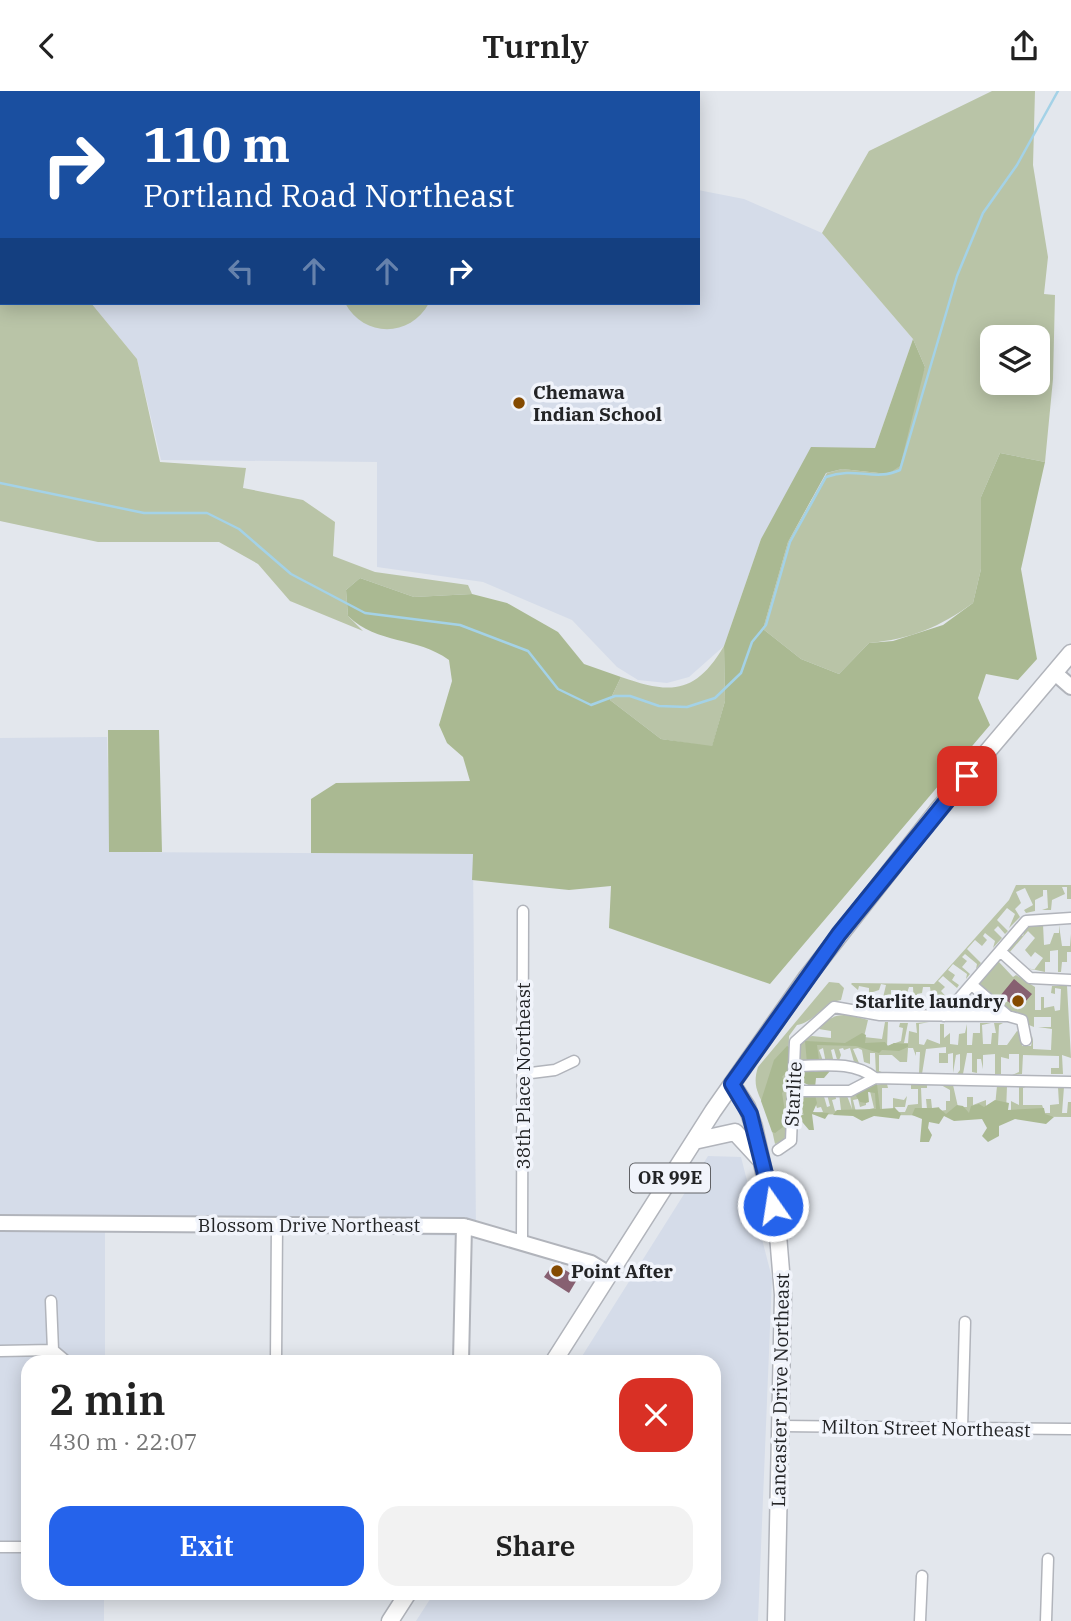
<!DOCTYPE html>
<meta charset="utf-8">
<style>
body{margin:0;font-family:"IBM Plex Serif",serif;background:#f2f2f2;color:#222;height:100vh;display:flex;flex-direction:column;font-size:26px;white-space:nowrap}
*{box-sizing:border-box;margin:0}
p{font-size:23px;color:#767676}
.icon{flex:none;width:38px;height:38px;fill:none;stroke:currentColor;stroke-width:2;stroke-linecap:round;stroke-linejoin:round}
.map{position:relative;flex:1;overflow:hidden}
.details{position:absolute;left:21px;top:1264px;width:700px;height:245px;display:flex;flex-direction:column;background:#fff;border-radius:21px;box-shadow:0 4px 18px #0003}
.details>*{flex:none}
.guide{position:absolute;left:0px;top:0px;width:700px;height:214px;box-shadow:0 4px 18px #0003;background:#1a4fa0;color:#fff;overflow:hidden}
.buttons{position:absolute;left:980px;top:234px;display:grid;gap:14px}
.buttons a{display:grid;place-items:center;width:70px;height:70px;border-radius:14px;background:#fff;box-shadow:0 4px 18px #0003;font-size:35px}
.pin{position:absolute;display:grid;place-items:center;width:60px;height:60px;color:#fff;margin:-30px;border-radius:14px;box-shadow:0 4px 10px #0006}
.me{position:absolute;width:77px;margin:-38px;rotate:347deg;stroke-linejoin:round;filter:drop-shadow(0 0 5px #0008)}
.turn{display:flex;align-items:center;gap:24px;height:147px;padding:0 28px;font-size:32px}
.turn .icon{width:91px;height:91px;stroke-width:2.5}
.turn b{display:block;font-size:49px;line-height:60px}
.lanes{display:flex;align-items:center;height:66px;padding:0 28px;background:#0003;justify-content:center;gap:35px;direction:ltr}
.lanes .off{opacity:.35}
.round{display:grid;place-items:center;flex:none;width:74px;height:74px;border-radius:21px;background:#f2f2f2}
.summary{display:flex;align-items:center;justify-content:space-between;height:119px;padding:0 28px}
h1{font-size:42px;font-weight:600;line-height:52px}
.action{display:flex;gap:14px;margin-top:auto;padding:14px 28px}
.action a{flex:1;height:80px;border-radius:21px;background:#2563eb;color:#fff;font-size:28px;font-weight:600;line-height:80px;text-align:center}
.action a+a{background:#f2f2f2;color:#222}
header{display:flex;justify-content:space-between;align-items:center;height:91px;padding:0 28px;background:#fff;font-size:32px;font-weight:600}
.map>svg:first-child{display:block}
</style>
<header><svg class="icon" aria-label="back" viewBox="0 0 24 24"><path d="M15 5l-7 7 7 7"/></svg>Turnly<svg class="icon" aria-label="share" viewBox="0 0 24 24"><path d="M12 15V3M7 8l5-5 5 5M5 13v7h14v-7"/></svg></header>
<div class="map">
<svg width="1071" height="1530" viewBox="0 0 1071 1530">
<rect width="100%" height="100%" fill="#e3e7ed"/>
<path fill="#d5dce9" d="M 698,99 L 744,108 L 822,142 L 913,248 L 875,357 L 761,448 L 724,555 L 689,586 L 667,592 L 638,589 L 617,576 L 572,529 L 483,491 L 377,476 L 377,371 L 161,369 L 137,268 L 91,212 L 698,212 Z
M 107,646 L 110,761 L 473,763 L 476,1145 L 105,1139 L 105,1270 L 28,1270 L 28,1502 L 104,1502 L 104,1530 L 0,1530 L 0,647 Z
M 708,1065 L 741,1066 L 772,1187 L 758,1530 L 416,1530 L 434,1502 L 714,1502 L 714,1270 L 579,1270 Z"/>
<path fill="#b9c4a7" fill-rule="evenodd" d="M 992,0 L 1035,0 L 1033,74 L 1048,166 L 1044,203 L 1055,204 L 1053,288 L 1045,371 L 1000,362 L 981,406 L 981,478 L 973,512 C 940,536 911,548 869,552 L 839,583 L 801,568 L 763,538 L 788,451 L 827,382 L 842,378 L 888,383 L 925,276 L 913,248 L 822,142 L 869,60 ZM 992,247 L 1038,247 L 1038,292 L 992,292 Z
M 0,93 L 2,212 L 91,212 L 137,268 L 160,371 L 246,377 L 243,397 L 303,409 L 335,431 L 333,465 L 375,481 L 468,494 L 472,503 L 414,506 L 360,487 L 346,499 L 348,525 L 363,540 L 290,510 L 258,473 L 219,451 L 98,451 L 0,430 Z
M 345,212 L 429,212 C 410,247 364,247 345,212 Z
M 724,555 L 725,610 L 712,656 L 661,648 L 610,609 L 621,586 C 670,603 695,604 724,555 Z
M 1016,794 L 1071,794 L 1071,808 L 1067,808 L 1067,796 L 1062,796 L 1065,803 L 1052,809 L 1051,819 L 1042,819 L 1048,817 L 1047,799 L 1043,799 L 1043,805 L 1035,809 L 1035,820 L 1026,822 L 1024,819 L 1033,814 L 1025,797 L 1016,801 L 1021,812 L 1015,818 L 1020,826 L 1009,837 L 1015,823 L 1007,817 L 997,829 L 1008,840 L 1005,843 L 998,835 L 994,839 L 1002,847 L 993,857 L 995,850 L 985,842 L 983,845 L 987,849 L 982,855 L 975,849 L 967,858 L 981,872 L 976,878 L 977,873 L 965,863 L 962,866 L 967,870 L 962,876 L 970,883 L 966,888 L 967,883 L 953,873 L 948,879 L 955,884 L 952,889 L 959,894 L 957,897 L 943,885 L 938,890 L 945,896 L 941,900 L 949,909 L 942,917 L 921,919 L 933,916 L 930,896 L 923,896 L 922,902 L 917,903 L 917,919 L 910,919 L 914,916 L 913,896 L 909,896 L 905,908 L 901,908 L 900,919 L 894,919 L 899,916 L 899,899 L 891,899 L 891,905 L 885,904 L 886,918 L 876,916 L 881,915 L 886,894 L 881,893 L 879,899 L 870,902 L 869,910 L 869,897 L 859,895 L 858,899 L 851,893 L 852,892 L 934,893 L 1009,809 Z
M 1035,832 L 1043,833 L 1044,854 L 1050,853 L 1054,842 L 1059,842 L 1059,834 L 1062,855 L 1070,855 L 1071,843 L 1071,861 L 1067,861 L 1067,871 L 1062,871 L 1061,881 L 1058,881 L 1058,859 L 1050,860 L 1050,871 L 1045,871 L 1045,881 L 1027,877 L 1034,879 L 1043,867 L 1035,861 L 1031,866 L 1025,859 L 1035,847 L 1028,840 L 1009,862 L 1007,860 L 1019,842 L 1023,845 L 1025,838 Z
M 998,870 L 1013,886 L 1016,884 L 1035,896 L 1035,919 L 1041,919 L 1041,906 L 1044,906 L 1044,917 L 1054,915 L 1055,920 L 1060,919 L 1061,898 L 1055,897 L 1055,903 L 1051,902 L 1052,895 L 1067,895 L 1071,967 L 1062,964 L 1063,983 L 1051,983 L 1051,977 L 1059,977 L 1059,965 L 1023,964 L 1022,983 L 1012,984 L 1019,981 L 1019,963 L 1009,963 L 1009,968 L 1001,966 L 1001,983 L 995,983 L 995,963 L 983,964 L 983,978 L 981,968 L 977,968 L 977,982 L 972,981 L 972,962 L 967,962 L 963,983 L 957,983 L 960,979 L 960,963 L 956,964 L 953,982 L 953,962 L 948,963 L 948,972 L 939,972 L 939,962 L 946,962 L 946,956 L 926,958 L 922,983 L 919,982 L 920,961 L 916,961 L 916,965 L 913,957 L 908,957 L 907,971 L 900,971 L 892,964 L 879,964 L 879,980 L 887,983 L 876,983 L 875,962 L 870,962 L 870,973 L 864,971 L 862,959 L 858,957 L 853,958 L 859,972 L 854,971 L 850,957 L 844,959 L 843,957 L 839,958 L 841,964 L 838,972 L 834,958 L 831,959 L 834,972 L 826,972 L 823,957 L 819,959 L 823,970 L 799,971 L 799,951 L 812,945 L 831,947 L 831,940 L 819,938 C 835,919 846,923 868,929 L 864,946 L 882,948 L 885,931 L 888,931 L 887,955 L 901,950 L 903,937 L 899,936 L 900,932 L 908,932 L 904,952 L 908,952 L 909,940 L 917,942 L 916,932 L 929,931 L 919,933 L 919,953 L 924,954 L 927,948 L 940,953 L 940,933 L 944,933 L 944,947 L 950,942 L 950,953 L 958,954 L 959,943 L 965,942 L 967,933 L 967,954 L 972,954 L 973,942 L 980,942 L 980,932 L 991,932 L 982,934 L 983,953 L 991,953 L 992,942 L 996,942 L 994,932 L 1003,932 L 999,934 L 998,954 L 1007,954 L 1017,940 L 1022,942 L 1022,955 L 1031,955 L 1033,945 L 1033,958 L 1051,959 L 1052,938 L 1038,936 L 1051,936 L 1051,926 L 1034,926 L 1034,936 L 1029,934 L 1022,923 L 1008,920 L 978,894 Z
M 829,891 L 839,892 L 844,897 L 841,909 C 823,912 815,931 797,934 L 789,945 L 787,1040 L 784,1049 L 775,1053 C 773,1044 771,1034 768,1025 C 761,1005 751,998 758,976 Z
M 881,993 L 887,993 L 888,997 L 882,997 L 882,1020 L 893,1020 L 893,1007 L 904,1009 L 907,1005 L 905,1016 L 895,1016 L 896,1021 L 905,1021 L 908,1014 L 918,1013 L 918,998 L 911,998 L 911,993 L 927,993 L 927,997 L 921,997 L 922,1019 L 927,1018 L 926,1008 L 931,1008 L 932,1017 L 939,1016 L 940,1020 L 946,1019 L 946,1010 L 950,1010 L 950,999 L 941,994 L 953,994 L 958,1016 L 967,1016 L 967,1006 L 973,1006 L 973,1014 L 986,1009 L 986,1015 L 995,1015 L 997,995 L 1007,995 L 1006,1021 L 1011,1021 L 1011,1010 L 1019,1014 L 1019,995 L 1028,995 L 1023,997 L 1023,1014 L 1042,1014 L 1045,1022 L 1050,1022 L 1050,1014 L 1059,1013 L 1058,996 L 1064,996 L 1062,1022 L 1067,1022 L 1068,1011 L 1071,1011 L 1071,1026 L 797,1023 L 801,1006 L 805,1003 L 811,1022 L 823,1021 L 821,1016 L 817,1017 L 813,1005 L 823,1002 L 827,1016 L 830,1015 L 827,1003 L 835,1002 L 836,1008 L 832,1009 L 835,1020 L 841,1019 L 839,1002 L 846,1002 L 852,1018 L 850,1003 L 866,999 L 866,1014 L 860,1016 L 858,1008 L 853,1009 L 856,1021 L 874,1017 L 869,996 Z"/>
<path fill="#aab992" d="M 913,248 L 925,276 L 900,375 L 888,383 L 842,378 L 826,382 L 788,451 L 763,538 L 801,568 L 839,583 L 869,552 L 893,550 L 943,534 L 973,512 L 981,478 L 981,406 L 1000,362 L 1045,371 L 1021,478 L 1037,568 L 1018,589 L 986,583 L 978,607 L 990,634 L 770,893 L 609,837 L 611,795 L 569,799 L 472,789 L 473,763 L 311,762 L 311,708 L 336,692 L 470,690 L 463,666 L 447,652 L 439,634 L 452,590 L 449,569 C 416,545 378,554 348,525 L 346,499 L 360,487 L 414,506 L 472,503 L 507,512 L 558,541 L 584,573 L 621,586 L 610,609 L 661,648 L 712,655 L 725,610 L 724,555 L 761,448 L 811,356 L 875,357 Z
M 108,639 L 159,639 L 162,761 L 109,761 Z
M 862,942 L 866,944 L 865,952 L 885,951 L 888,955 L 894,952 L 908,953 L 908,956 L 899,960 L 882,959 L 879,962 L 856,955 L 817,954 L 819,969 L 813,979 L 815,981 L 829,977 L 830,980 L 824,987 L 816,987 L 815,997 L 802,991 L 807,972 L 805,950 L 845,952 Z
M 787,955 L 791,957 L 790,977 L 782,986 L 789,993 L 782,1002 L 787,1033 L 775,1042 L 772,1041 L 761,1010 L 774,969 Z
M 877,993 L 880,1018 L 895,1017 L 901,1023 L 899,1028 L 874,1025 L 862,1030 L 853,1025 L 833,1024 L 837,1019 L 876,1018 L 875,1002 L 868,1001 L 869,1011 L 866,1012 L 860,1011 L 856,1005 L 861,999 Z
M 806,1002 L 815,1004 L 817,1012 L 813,1021 L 829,1022 L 825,1028 L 812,1023 L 814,1039 L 809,1039 L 798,1026 L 804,1023 L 800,1017 Z
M 995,1009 L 1009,1012 L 1008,1019 L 1044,1017 L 1045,1023 L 1054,1026 L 1046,1033 L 1015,1028 L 999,1035 L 999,1045 L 988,1051 L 982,1045 L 987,1037 L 982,1028 L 954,1030 L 944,1025 L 939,1033 L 929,1031 L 928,1037 L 932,1044 L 929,1051 L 920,1051 L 922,1028 L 912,1024 L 915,1017 L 939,1017 L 946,1023 L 957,1014 L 963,1015 L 969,1022 L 971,1015 L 979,1013 L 984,1016 Z"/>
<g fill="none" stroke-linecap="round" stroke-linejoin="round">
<path stroke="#a4d2e7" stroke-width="2.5" d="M 0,392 L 144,422 L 207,422 L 239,438 L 291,483 L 365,522 L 460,534 L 528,560 L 558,598 L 591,614 L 615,605 L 630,605 L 659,615 L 687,616 L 715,607 L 741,582 L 752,551 L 766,534 L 790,451 L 826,386 C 856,375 874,391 900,379 L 957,185 L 983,122 L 1017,74 L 1058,0"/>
</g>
<path fill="#876071" d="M 1014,888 L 1032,903 L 1019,918 L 1000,905 Z
M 554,1172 L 578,1187 L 569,1202 L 544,1186 Z"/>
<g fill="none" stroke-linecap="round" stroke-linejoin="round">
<g stroke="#b1b4bb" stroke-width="13">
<path id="street" d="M 1000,860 L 1030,887 L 1071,889
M 972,894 L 1008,925
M 944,925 L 1026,830 L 1071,827
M 523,983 L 555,979 L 574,970
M 875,987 L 1071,991
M 794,1000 L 850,1000 L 875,987 C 852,969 822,975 794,975
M 778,1059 L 791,1050 L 795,951 L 834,916 L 880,924 L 1008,925 L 1022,929 L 1026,949
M 522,1151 L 523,820
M 51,1210 L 53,1259
M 0,1260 L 53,1259 L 66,1270
M 276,1270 L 277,1133
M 781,1335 L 1071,1338
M 962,1337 L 965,1231
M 28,1376 L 28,1402
M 0,1456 L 28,1456
M 920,1530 L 922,1485
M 1046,1530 L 1048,1468"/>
</g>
<g stroke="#b1b4bb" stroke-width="18">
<path id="secondary" d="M 1055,582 L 1071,596
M 0,1132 L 464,1135 L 591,1172 L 609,1183
M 461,1270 L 464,1135"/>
</g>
<g stroke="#b1b4bb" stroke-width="19">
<path id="primary" d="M 732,993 L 747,1016 L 754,1036 L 778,1144 L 783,1204 L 776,1530
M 694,1050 L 735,1041 L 759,1067
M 554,1270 L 713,1020 L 807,886 L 937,720 L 1071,562
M 390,1530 L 408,1502"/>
</g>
<use href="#street" stroke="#fff" stroke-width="10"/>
<use href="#secondary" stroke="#fff" stroke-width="14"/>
<use href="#primary" stroke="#fff" stroke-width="16"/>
</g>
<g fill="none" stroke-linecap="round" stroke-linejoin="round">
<g stroke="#184099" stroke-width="18">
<path id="route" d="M 773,1115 L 750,1023 L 732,993 L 839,843 L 967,685"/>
</g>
<use href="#route" stroke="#2563eb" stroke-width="12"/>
</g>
<g fill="#844a00" stroke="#f1f4fb" stroke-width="2.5">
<circle cx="519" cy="312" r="7"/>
<circle cx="1018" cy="910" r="7"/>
<circle cx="557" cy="1180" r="7"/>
</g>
<g text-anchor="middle" stroke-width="7" stroke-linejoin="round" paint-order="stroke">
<rect fill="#f1f4fb" stroke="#616266" stroke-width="2" x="630" y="1072.5" width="80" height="29" rx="5"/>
<g font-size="18" font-weight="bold" fill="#232426">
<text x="670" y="1093">OR 99E</text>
</g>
<g font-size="19" font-weight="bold" fill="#232426" stroke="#f1f4fb" text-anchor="start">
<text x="533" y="308">Chemawa<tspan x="533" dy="22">Indian School</tspan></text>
<text x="1004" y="917" text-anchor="end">Starlite laundry</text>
<text x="571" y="1187">Point After</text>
</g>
<g font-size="19" fill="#232426" stroke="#f1f4fb">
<text transform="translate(523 985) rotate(-90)" y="7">38th Place Northeast</text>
<text transform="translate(793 1003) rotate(-87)" y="7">Starlite</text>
<text x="309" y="1141">Blossom Drive Northeast</text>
<text transform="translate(780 1299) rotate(-89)" y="7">Lancaster Drive Northeast</text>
<text transform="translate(926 1337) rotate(1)" y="7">Milton Street Northeast</text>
</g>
</g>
</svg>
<div class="buttons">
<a><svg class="icon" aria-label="layers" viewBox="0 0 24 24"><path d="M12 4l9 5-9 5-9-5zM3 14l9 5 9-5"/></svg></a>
</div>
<div class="pin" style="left:967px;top:685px;background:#d93025"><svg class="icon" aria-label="arrive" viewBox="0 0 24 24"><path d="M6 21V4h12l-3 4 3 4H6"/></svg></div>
<svg class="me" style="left:773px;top:1115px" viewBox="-20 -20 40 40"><circle r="17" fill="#2563eb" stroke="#fff" stroke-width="3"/><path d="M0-11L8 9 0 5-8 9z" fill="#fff"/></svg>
<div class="guide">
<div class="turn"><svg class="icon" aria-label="right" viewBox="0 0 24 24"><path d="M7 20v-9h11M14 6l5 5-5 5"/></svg><div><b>110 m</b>Portland Road Northeast</div></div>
<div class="lanes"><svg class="icon off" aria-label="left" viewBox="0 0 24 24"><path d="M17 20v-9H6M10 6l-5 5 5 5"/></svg><svg class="icon off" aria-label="ahead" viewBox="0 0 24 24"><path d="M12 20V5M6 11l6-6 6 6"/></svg><svg class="icon off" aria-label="ahead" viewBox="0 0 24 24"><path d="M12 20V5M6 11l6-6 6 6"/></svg><svg class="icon" aria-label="right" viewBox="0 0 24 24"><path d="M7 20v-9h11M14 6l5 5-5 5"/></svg></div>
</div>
<section class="details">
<div class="summary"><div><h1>2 min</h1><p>430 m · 22:07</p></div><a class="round" style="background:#d93025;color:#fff"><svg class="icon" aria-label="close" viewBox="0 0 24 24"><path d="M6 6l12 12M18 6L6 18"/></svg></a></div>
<div class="action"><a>Exit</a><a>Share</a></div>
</section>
</div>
